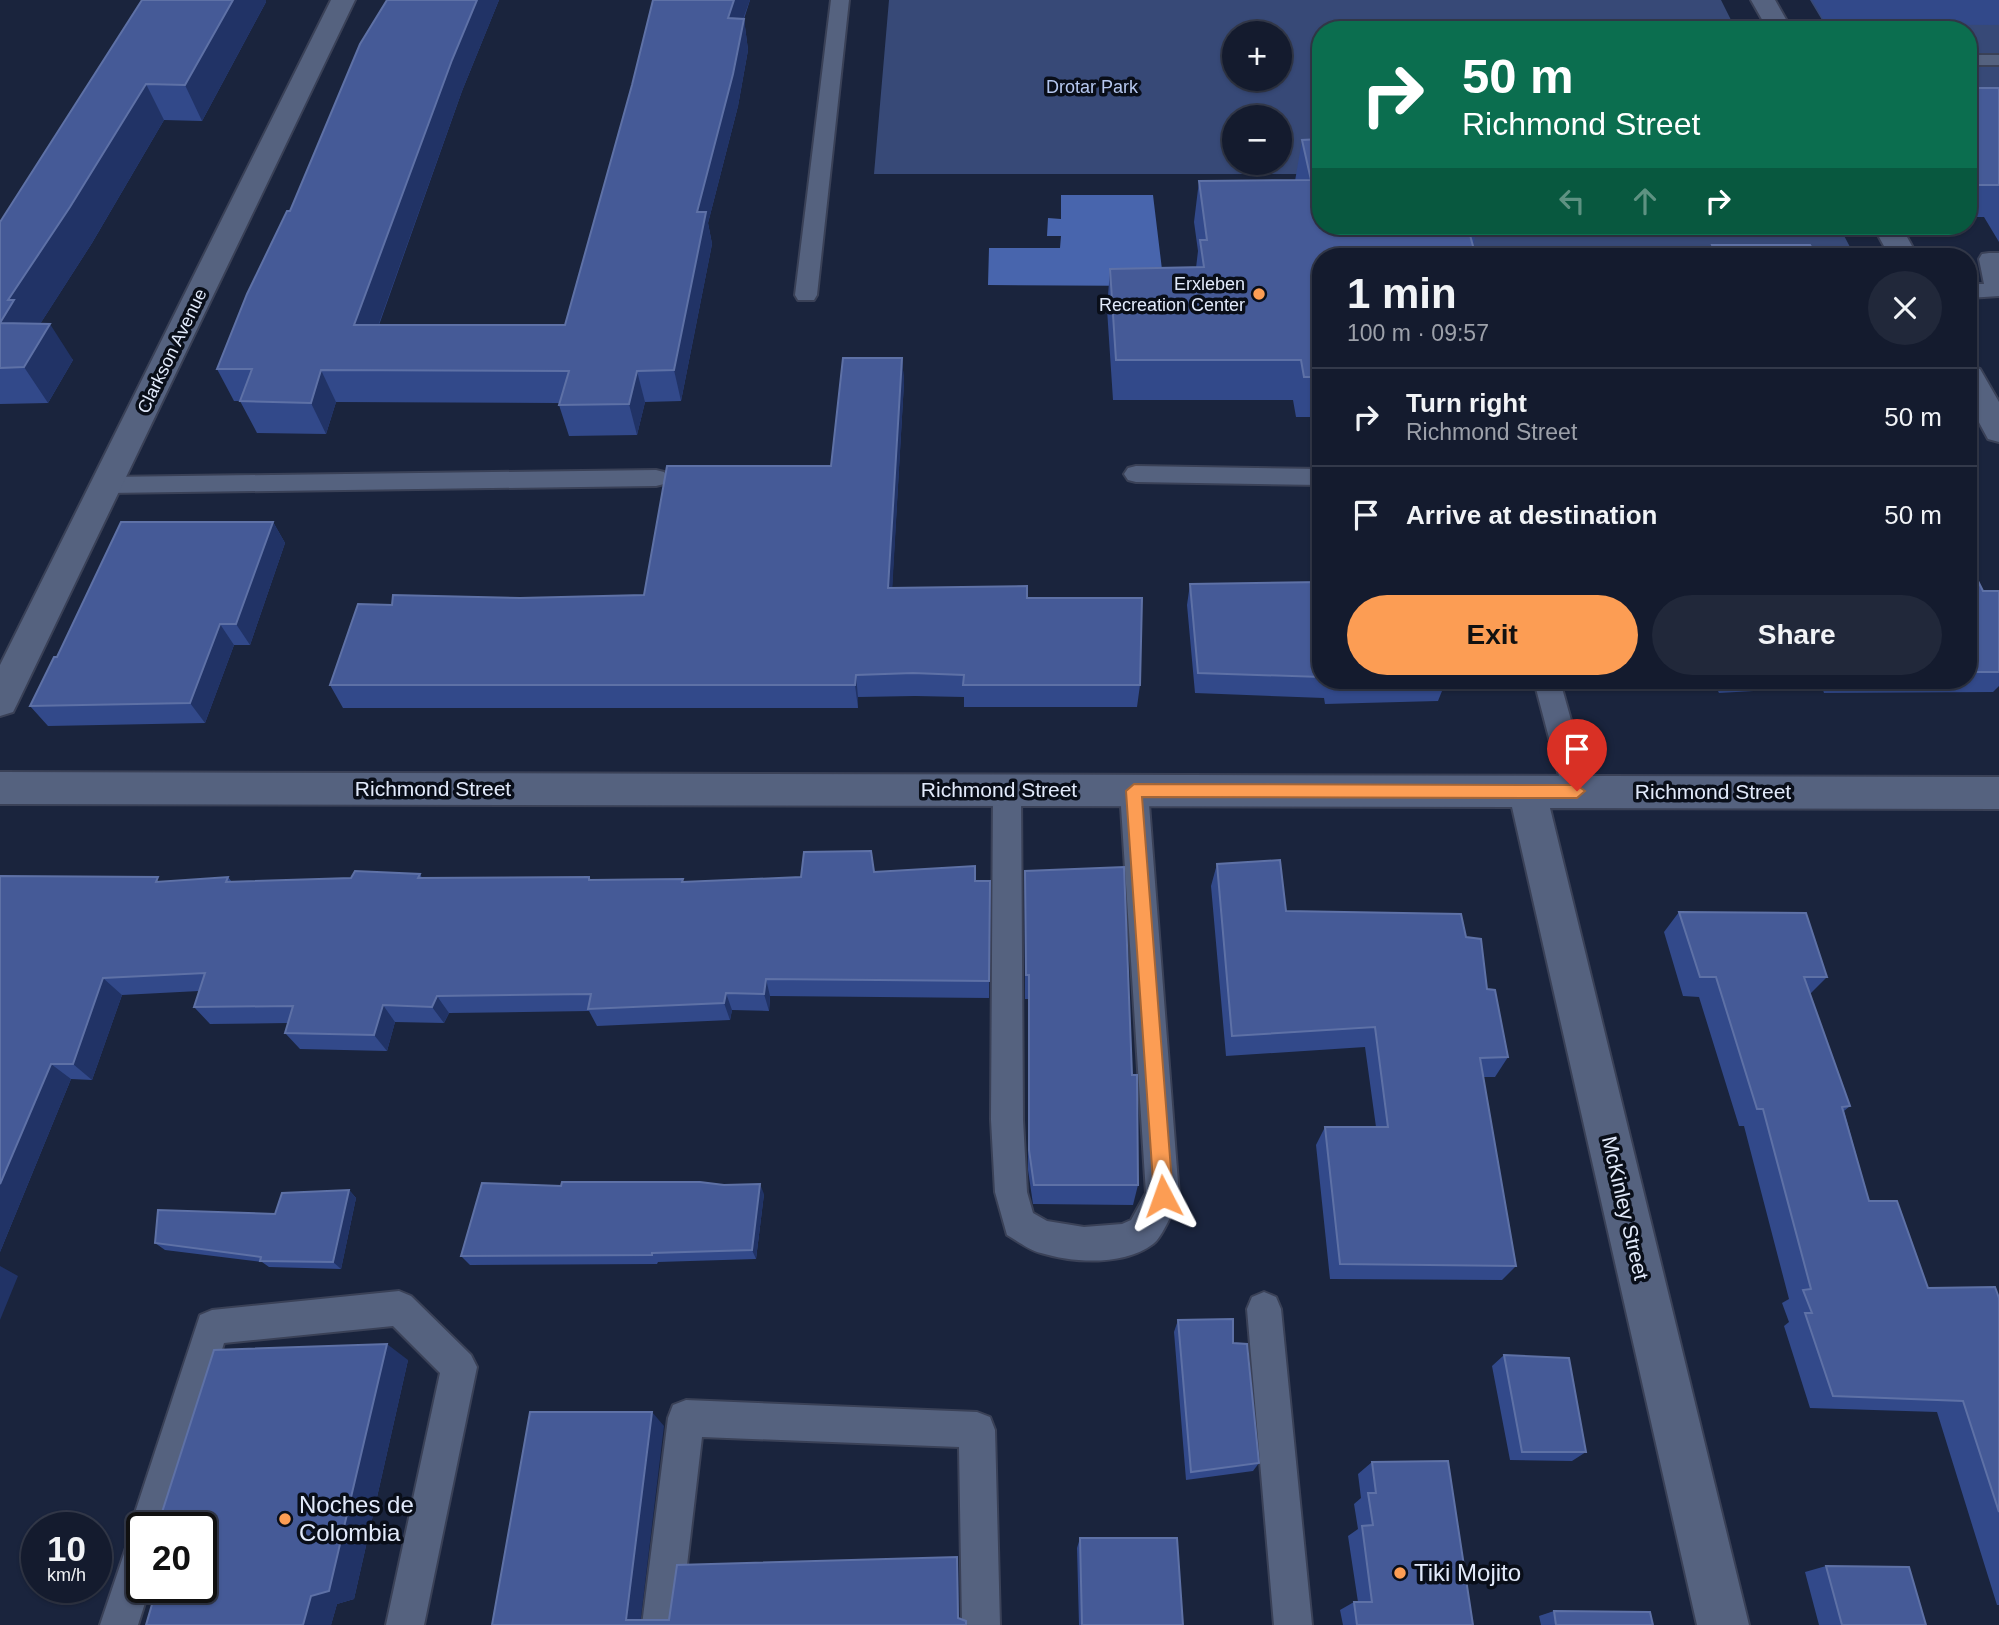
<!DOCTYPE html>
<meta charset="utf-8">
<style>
body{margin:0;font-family:Arial,sans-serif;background:#21283a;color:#f1f3f6;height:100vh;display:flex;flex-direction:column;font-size:26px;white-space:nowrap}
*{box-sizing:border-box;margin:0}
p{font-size:23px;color:#9da1aa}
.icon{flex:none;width:38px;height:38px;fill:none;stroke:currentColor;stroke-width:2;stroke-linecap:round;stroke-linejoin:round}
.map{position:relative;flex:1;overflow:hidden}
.drawer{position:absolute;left:1312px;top:248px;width:665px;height:441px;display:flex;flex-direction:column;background:#141b2e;border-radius:28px;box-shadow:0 2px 5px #0004,0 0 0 2px #33394a}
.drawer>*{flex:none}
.banner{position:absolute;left:1312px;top:21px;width:665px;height:214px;border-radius:28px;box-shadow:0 2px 5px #0004,0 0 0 2px #33394a;background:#0b6e4f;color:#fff;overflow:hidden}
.tools{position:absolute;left:1222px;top:21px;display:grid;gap:14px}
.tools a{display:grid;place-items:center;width:70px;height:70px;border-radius:50%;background:#141b2e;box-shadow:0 2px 5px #0004,0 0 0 2px #33394a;font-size:35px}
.speed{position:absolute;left:21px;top:1512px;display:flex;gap:14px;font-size:35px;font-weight:700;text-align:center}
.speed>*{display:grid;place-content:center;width:91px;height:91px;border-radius:50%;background:#141b2e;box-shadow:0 2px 5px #0004,0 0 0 2px #33394a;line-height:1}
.speed small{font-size:18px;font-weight:400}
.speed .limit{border:4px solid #111;border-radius:10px;background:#fff;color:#111}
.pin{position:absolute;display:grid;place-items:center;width:60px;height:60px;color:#fff;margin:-72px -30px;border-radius:50% 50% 50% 0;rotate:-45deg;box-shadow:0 0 7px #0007}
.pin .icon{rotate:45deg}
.me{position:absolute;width:77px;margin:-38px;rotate:356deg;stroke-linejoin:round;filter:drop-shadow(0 0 5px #0008)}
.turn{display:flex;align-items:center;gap:24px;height:147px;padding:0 35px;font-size:32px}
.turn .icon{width:91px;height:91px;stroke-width:2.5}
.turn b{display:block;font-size:49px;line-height:60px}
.lanes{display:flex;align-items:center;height:66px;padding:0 35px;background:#0003;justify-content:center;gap:35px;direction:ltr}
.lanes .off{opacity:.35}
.round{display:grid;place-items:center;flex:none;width:74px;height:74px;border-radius:37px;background:#21283a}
.summary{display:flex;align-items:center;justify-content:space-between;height:119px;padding:0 35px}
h1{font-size:42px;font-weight:600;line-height:52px}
.cta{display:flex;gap:14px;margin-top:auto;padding:14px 35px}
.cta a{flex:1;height:80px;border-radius:42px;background:#fc9d54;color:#111;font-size:28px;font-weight:600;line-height:80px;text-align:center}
.cta a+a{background:#21283a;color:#f1f3f6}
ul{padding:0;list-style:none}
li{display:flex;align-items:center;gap:21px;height:98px;padding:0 35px;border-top:2px solid #33394a}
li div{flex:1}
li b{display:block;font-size:26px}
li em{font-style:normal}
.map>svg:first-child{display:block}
</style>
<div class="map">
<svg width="1999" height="1625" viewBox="0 0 1999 1625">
<rect width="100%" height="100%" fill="#1a243d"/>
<path fill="#374977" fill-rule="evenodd" d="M 889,0 L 1721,0 L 1736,30 L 1321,30 L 1321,174 L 874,174 ZM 1234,33 L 1279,33 L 1279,79 L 1234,79 ZM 1234,117 L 1279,117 L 1279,163 L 1234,163 Z
M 1810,0 L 1999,0 L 1999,112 L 1969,112 L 1969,30 L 1828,30 Z
M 1454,226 L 1839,226 L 1850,247 L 1644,247 L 1648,257 L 1463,257 Z"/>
<path fill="#4865ad" d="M 1061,195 L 1153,195 L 1164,286 L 988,285 L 989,248 L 1060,248 L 1061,236 L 1047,236 L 1048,218 L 1061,219 Z"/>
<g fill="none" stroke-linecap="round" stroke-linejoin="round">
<g stroke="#3a4157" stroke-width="4">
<path id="service" d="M 831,0 L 849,0 L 817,295 L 814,300 L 798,300 L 795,295 Z
M 1969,55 L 1999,55 L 1999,65 L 1969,65 Z
M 1989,253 L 1999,253 L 1999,296 L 1969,298 L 1969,284 L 1984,284 L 1979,259 L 1982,254 Z
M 1136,466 L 1321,469 L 1321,485 L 1136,482 L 1128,480 L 1124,474 L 1128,468 Z
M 656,470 L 664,472 L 668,478 L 664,484 L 656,486 L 107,493 L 99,491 L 95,485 L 99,479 L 107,477 Z
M 1534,681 L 1560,681 L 1591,791 L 1587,799 L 1577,802 L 1567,799 L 1563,791 Z
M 1007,780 L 1017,783 L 1021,791 L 1023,1120 L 1027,1192 L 1033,1213 L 1047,1221 L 1084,1227 L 1122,1224 L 1131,1220 L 1146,1193 L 1120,791 L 1124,783 L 1134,780 L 1144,783 L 1148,791 L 1179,1196 C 1175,1207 1162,1238 1153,1244 C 1124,1266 1074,1263 1041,1253 C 1029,1250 1018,1241 1007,1235 L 995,1192 L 991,1120 L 993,791 L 997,783 Z
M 399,1291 L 411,1296 L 471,1355 L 477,1367 L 424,1625 L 386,1625 L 440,1373 L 393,1326 L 224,1343 L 168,1528 L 142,1528 L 142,1587 L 150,1587 L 138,1625 L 100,1625 L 129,1539 L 134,1537 L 130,1528 L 200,1315 L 212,1310 Z
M 1264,1292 L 1276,1297 L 1281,1309 L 1312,1625 L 1274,1625 L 1247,1309 L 1252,1297 Z
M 686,1400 L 977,1412 L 990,1417 L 995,1430 L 1000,1625 L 962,1625 L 959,1447 L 702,1437 L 680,1625 L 642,1625 L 668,1418 L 673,1405 Z"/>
</g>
<g stroke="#3a4157" stroke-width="4">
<path id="minor" d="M 331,0 L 355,0 L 18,702 L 13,712 L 0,716 L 0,665 Z
M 1751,0 L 1775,0 L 1792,30 L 1768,30 Z
M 1873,226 L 1901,226 L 1918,257 L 1890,257 Z
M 1969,366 L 1980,369 L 1999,402 L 1999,442 L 1988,439 L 1969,404 Z
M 0,772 L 1999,777 L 1999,809 L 1550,808 L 1749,1625 L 1697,1625 L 1512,807 L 0,804 Z"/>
</g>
<use href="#service" fill="#55627f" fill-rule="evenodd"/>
<use href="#minor" fill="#55627f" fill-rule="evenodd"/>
</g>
<path fill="#32498a" d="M 142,0 L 266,2 L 202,121 L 164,120 L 92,243 L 40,324 L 73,360 L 48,403 L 0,404 L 0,222 Z
M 387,0 L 499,0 L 462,91 L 379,325 L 565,325 L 632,85 L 653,0 L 750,0 L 744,19 L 748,50 L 738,106 L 708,223 L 712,244 L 681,401 L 645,402 L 637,435 L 569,436 L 559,405 L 559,403 L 336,402 L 326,434 L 257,433 L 240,401 L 234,401 L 217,369 Z
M 1812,0 L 1999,0 L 1999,25 L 1826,24 Z
M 1969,88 L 1999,88 L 1999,242 L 1984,217 L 1969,217 Z
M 1302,140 L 1476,234 L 1473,245 L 1321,257 L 1321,417 L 1296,417 L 1293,400 L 1113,400 L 1107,309 L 1110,269 L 1196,268 L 1198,251 L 1194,222 L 1199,181 L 1295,181 Z
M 1712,245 L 1817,257 L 1706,257 Z
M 902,358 L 904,382 L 892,588 L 1027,598 L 1140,685 L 1137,707 L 964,707 L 964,697 L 915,696 L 858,697 L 858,708 L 343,708 L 330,685 L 392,605 L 520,598 L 644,595 L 831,466 Z
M 273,522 L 285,543 L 250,645 L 234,645 L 205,723 L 48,726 L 30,706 L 57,657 Z
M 1969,563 L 1983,591 L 1999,591 L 1999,686 L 1993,692 L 1824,693 L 1822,687 L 1719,693 L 1717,689 L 1713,689 L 1710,681 L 1969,681 Z
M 1321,582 L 1321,681 L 1446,681 L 1438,701 L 1325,704 L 1324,698 L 1195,693 L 1187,605 L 1190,584 Z
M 1217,864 L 1286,911 L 1466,937 L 1487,989 L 1508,1057 L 1495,1077 L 1483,1077 L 1516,1266 L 1502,1280 L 1330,1279 L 1316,1145 L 1325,1127 L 1376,1127 L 1365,1047 L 1226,1056 L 1211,886 Z
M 975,866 L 976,881 L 990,881 L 989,998 L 770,996 L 769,1011 L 732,1010 L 730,1020 L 597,1026 L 589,1011 L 449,1013 L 444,1023 L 395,1022 L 387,1051 L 300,1049 L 285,1033 L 288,1023 L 210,1024 L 194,1007 L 199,991 L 122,995 L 92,1080 L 71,1079 L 0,1252 L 0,876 L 162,882 L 228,877 L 232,882 L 351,878 L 420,874 L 422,878 L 589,877 L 591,880 L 684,882 L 801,877 Z
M 1025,871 L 1132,1075 L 1138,1185 L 1133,1205 L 1033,1204 L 1028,1170 L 1028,999 L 1025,999 Z
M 1679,912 L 1827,977 L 1810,994 L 1850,1106 L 1844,1111 L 1869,1201 L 1928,1288 L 1999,1298 L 1999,1605 L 1997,1605 L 1937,1412 L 1810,1408 L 1784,1326 L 1789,1322 L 1782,1303 L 1789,1299 L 1744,1126 L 1739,1126 L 1699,997 L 1683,996 L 1664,932 Z
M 349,1190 L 356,1198 L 341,1269 L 269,1267 L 262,1262 L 165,1250 L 155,1243 L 275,1214 Z
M 764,1194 L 756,1259 L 658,1262 L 657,1264 L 470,1265 L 461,1256 Z
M 1178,1320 L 1259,1463 L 1253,1471 L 1186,1480 L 1174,1332 Z
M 1504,1355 L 1586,1452 L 1572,1461 L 1510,1460 L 1492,1366 Z
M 408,1360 L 354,1599 L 337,1604 L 331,1625 L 146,1625 L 153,1600 L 135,1595 Z
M 1372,1462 L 1473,1625 L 1343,1625 L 1340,1610 L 1354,1602 L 1358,1602 L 1348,1536 L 1358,1529 L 1354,1504 L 1361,1498 L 1358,1474 Z
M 1080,1538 L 1183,1625 L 1079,1625 L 1077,1548 Z
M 1826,1566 L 1926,1625 L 1819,1625 L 1805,1572 Z
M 1554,1611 L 1653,1625 L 1541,1625 L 1539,1616 Z"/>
<path fill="#213366" d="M 233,0 L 266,0 L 266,2 L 202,121 L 185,85 Z
M 477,0 L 499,0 L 462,91 L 367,357 L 354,325 L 452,60 Z
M 734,0 L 750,0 L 732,49 L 728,18 Z
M 744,19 L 748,50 L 738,106 L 708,223 L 712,244 L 681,401 L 674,370 L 697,212 Z
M 146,84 L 164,120 L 92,243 L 35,332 L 0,323 L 8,300 Z
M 50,324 L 73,360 L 48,403 L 24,367 Z
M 902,358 L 904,382 L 891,611 L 888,588 Z
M 321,370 L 336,402 L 326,434 L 311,403 Z
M 637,371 L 645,402 L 637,435 L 629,404 Z
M 273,522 L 285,543 L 250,645 L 236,624 Z
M 220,624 L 234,645 L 205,723 L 190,703 Z
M 856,675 L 858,697 L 858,708 L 855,685 Z
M 103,978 L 122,995 L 92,1080 L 73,1064 Z
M 766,979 L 770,996 L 769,1011 L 764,994 Z
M 726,993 L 732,1010 L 730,1020 L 724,1003 Z
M 437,996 L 449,1013 L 444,1023 L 432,1007 Z
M 383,1005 L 395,1022 L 387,1051 L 374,1035 Z
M 51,1064 L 71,1079 L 0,1252 L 0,1184 Z
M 760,1184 L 764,1194 L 756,1259 L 752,1250 Z
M 349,1190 L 356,1198 L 341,1269 L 333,1262 Z
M 0,1266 L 18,1276 L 0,1320 Z
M 387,1344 L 408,1360 L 354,1599 L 337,1604 L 331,1625 L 303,1625 Z
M 652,1412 L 664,1426 L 640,1625 L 626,1620 Z
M 957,1557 L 958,1566 L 959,1625 L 958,1618 Z"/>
<path fill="#455a97" stroke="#5e71a6" stroke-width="2" d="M 142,0 L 233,0 L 185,85 L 146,84 L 70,207 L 8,300 L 14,300 L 0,323 L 50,324 L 24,367 L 0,368 L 0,222 Z
M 387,0 L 477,0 L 452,60 L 354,325 L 565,325 L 632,85 L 653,0 L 734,0 L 728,18 L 744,19 L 733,74 L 697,212 L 706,212 L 674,370 L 637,371 L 629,404 L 559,405 L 569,371 L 321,370 L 311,403 L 240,401 L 252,369 L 217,369 L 247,294 L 287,211 L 290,211 L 360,44 Z
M 1969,88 L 1999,88 L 1999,185 L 1974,185 L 1969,176 Z
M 1321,139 L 1321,226 L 1474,226 L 1476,234 L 1470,235 L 1476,257 L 1321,257 L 1321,377 L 1304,377 L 1301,360 L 1116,360 L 1110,269 L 1204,267 L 1200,240 L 1207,240 L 1199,181 L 1311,180 L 1302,140 Z
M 1712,245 L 1810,245 L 1817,257 L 1717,257 Z
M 843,358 L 902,358 L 888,588 L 1027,586 L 1027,598 L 1142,598 L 1140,685 L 963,685 L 964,675 L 913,673 L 856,675 L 855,685 L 330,685 L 358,604 L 392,605 L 393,595 L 520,598 L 644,595 L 667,466 L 831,466 Z
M 121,522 L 273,522 L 236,624 L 220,624 L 190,703 L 30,706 L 54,657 L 57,657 Z
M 1969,563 L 1983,591 L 1999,591 L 1999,672 L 1969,672 Z
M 1321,582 L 1321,677 L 1198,673 L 1190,584 Z
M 1330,681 L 1446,681 L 1331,684 Z
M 871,851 L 874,872 L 975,866 L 975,881 L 990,881 L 989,981 L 766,979 L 764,994 L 726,993 L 724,1003 L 588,1009 L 591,994 L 437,996 L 432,1007 L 383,1005 L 374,1035 L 285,1033 L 293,1006 L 194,1007 L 205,973 L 103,978 L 73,1064 L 51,1064 L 0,1184 L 0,876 L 158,877 L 156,882 L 228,877 L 226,882 L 351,878 L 355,871 L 420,874 L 418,878 L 589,877 L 589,880 L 683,879 L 682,882 L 801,877 L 804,852 Z
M 1280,860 L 1286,911 L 1461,914 L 1466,937 L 1481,939 L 1487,989 L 1495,990 L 1508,1057 L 1480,1058 L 1516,1266 L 1340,1264 L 1325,1127 L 1388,1127 L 1375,1027 L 1232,1036 L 1217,864 Z
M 1124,867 L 1132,1075 L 1137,1075 L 1138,1185 L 1034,1185 L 1029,1150 L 1029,975 L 1026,975 L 1025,871 Z
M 1679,912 L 1806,913 L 1827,977 L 1804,977 L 1850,1106 L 1842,1107 L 1869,1201 L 1897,1201 L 1928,1288 L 1995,1287 L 1999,1298 L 1999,1512 L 1963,1401 L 1833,1396 L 1805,1313 L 1812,1313 L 1803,1290 L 1811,1289 L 1763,1109 L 1757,1109 L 1716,977 L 1700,977 Z
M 562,1182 L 700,1182 L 724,1185 L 760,1184 L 752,1250 L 652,1253 L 652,1255 L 461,1256 L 482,1183 L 561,1186 Z
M 349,1190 L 333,1262 L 260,1261 L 261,1257 L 155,1243 L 158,1210 L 275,1214 L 282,1193 Z
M 1233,1319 L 1233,1343 L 1247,1344 L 1259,1463 L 1191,1472 L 1178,1320 Z
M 387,1344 L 329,1591 L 311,1596 L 303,1625 L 146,1625 L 155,1594 L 135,1595 L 142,1574 L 142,1587 L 201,1587 L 201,1528 L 157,1528 L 214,1350 Z
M 1504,1355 L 1569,1358 L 1586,1452 L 1522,1452 Z
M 530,1412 L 652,1412 L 626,1620 L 669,1620 L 677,1565 L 957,1557 L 958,1618 L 966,1621 L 966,1625 L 492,1625 Z
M 1448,1461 L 1473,1625 L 1357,1625 L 1354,1602 L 1372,1602 L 1362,1526 L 1373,1525 L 1368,1493 L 1376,1493 L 1372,1462 Z
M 1080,1538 L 1177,1538 L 1183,1625 L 1082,1625 Z
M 1826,1566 L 1909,1567 L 1926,1625 L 1842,1625 Z
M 1554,1611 L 1650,1612 L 1653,1625 L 1556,1625 Z"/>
<path fill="#fc9d54" stroke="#a46637" stroke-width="2" d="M 1134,784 L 1577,785 L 1585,791 L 1577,798 L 1142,797 L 1173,1196 L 1170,1202 L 1163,1205 L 1157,1202 L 1154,1196 L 1126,791 Z"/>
<g fill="#fc9d54" stroke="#090e19" stroke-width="2.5">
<circle cx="1259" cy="294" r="7"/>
<circle cx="285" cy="1519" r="7"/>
<circle cx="1400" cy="1573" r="7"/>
</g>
<g text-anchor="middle" stroke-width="7" stroke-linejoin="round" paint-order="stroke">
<g font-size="18" fill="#b6c8f0" stroke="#090e19">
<text x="1092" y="93">Drotar Park</text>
</g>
<g font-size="18" fill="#e2eafb" stroke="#090e19" text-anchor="end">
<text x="1245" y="290">Erxleben<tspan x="1245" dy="21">Recreation Center</tspan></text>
</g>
<g font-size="18" fill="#e2eafb" stroke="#090e19">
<text transform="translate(172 351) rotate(-64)" y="6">Clarkson Avenue</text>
</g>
<g font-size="21" fill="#e2eafb" stroke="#090e19">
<text x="433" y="796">Richmond Street</text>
<text x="999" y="797">Richmond Street</text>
<text x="1713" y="799">Richmond Street</text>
<text transform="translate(1625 1208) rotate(77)" y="7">McKinley Street</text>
</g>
<g font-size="24" fill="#e2eafb" stroke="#090e19" text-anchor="start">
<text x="299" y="1513">Noches de<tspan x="299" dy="28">Colombia</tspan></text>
<text x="1414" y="1581">Tiki Mojito</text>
</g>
</g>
</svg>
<div class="tools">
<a>+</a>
<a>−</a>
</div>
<div class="speed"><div>10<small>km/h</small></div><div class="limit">20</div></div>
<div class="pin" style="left:1577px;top:791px;background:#d93025"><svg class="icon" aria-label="arrive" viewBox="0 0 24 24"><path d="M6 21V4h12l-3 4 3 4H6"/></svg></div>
<svg class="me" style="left:1163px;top:1196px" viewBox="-20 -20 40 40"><path d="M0-17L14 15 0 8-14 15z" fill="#fc9d54" stroke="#fff" stroke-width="4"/></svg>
<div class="banner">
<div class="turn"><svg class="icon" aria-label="right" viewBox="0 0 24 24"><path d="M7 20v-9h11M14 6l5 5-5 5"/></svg><div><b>50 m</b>Richmond Street</div></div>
<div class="lanes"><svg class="icon off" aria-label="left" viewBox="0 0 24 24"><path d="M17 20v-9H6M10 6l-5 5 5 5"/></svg><svg class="icon off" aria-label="ahead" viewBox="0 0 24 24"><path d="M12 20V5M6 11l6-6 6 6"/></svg><svg class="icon" aria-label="right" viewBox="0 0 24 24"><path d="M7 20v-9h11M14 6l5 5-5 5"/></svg></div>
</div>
<section class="drawer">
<div class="summary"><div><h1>1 min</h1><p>100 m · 09:57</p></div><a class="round"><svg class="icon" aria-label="close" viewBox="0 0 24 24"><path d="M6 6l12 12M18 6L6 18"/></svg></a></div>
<ul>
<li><svg class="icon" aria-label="right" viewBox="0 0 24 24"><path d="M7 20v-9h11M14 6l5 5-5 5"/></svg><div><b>Turn right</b><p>Richmond Street</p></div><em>50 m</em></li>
<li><svg class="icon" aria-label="arrive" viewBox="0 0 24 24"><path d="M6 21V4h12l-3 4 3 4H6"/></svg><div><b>Arrive at destination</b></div><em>50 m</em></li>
</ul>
<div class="cta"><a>Exit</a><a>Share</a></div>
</section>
</div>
